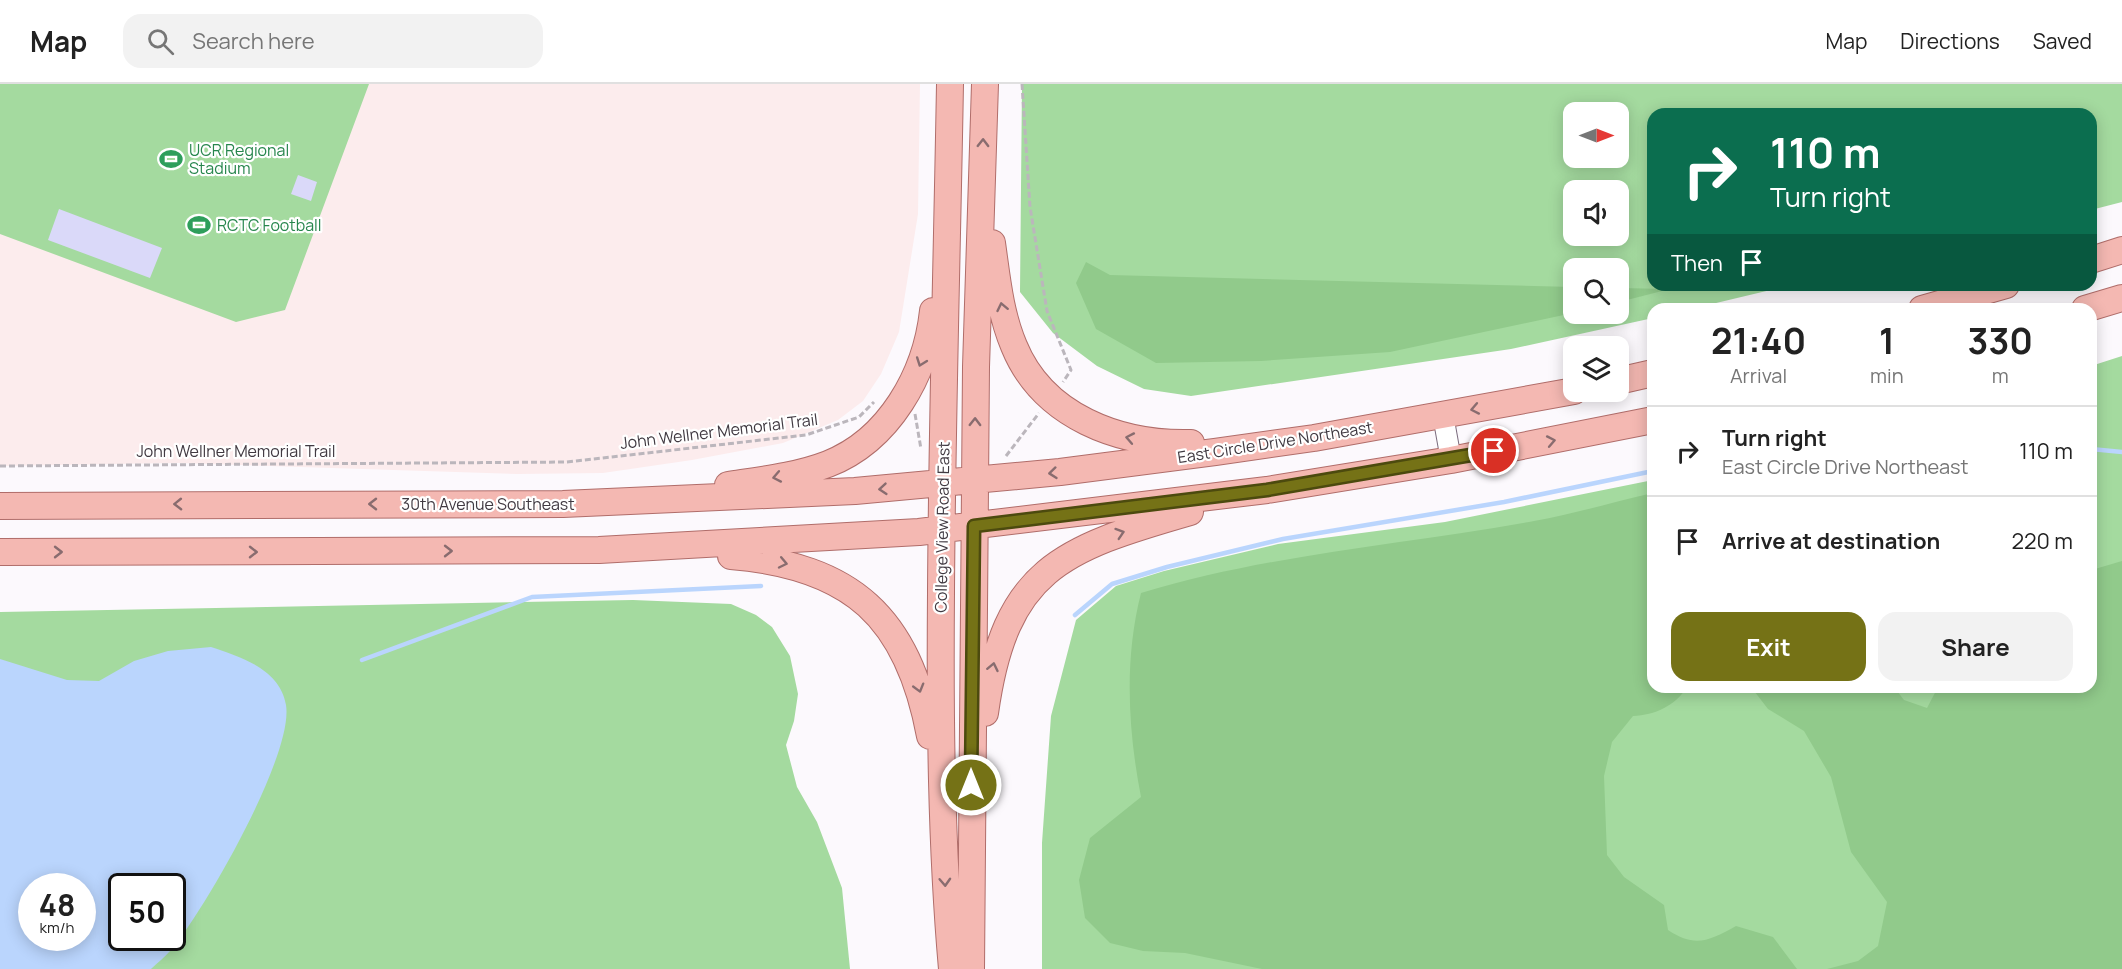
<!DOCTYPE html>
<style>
body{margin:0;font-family:Manrope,sans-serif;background:#f2f2f2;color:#222;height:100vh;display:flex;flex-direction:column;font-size:22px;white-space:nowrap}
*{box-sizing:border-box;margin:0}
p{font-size:20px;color:#767676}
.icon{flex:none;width:33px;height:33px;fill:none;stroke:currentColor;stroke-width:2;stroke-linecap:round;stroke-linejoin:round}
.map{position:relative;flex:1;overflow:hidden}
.details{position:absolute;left:1647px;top:219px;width:450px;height:390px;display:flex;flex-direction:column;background:#fff;border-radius:18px;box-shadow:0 3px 15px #0003}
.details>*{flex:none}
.guide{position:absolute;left:1647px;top:24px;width:450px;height:183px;border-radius:18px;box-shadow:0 3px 15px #0003;background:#0b6e4f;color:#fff;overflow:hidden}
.needle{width:39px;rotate:90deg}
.fabs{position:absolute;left:1563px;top:18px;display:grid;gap:12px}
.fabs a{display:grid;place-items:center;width:66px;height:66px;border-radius:12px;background:#fff;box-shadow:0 3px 15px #0003;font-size:30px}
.speed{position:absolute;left:18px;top:789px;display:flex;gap:12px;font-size:30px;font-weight:700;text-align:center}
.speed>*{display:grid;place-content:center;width:78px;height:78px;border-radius:50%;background:#fff;box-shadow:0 3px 15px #0003;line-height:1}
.speed small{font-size:15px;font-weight:400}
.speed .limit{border:3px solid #111;border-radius:9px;background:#fff;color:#111}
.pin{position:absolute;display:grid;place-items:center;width:51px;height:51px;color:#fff;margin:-26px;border:3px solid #fff;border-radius:50%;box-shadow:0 2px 6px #0007}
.me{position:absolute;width:66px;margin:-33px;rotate:0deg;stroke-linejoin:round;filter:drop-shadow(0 0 4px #0008)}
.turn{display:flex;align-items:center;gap:21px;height:126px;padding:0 24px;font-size:27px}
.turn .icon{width:78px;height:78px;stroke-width:2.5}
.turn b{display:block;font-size:42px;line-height:51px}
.then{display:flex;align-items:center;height:57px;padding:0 24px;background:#0003;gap:12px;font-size:22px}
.eta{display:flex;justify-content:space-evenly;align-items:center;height:102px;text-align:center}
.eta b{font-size:36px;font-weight:700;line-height:42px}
.button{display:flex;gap:12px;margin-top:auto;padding:12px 24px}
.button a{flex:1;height:69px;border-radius:18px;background:#757216;color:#fff;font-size:24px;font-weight:700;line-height:69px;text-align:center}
.button a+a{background:#f2f2f2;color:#222}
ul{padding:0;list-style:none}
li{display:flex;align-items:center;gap:18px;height:90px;padding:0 24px;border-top:2px solid #e0e0e0}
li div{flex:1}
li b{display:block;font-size:22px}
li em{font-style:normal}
header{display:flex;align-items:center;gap:36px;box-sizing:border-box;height:84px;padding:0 30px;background:#fff;border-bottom:2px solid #e0e0e0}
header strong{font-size:28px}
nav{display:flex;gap:33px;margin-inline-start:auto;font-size:21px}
.search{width:420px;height:54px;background:#f2f2f2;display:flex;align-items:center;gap:15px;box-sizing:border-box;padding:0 21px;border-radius:18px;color:#767676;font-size:22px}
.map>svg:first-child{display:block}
</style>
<header>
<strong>Map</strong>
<div class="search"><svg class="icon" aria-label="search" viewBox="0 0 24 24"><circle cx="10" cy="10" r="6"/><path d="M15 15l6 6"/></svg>Search here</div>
<nav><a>Map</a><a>Directions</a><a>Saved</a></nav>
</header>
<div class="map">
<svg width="2122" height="885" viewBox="0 0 2122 885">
<rect width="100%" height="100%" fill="#fcf9fd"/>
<path fill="#fceced" d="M 0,0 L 920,0 L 918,130 L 899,248 L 881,290 L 863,317 L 838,336 L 783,359 L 692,376 L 603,389 L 517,390 L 178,379 L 0,382 Z"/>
<path fill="#a4da9f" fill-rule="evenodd" d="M 0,0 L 369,0 L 285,226 L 236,238 L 0,150 Z
M 1022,0 L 2122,0 L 2122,118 L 2091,126 L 2091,30 L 1653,30 L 1653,201 L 1791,201 L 1691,225 L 1653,225 L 1653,234 L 1511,265 L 1191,312 L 1144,305 L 1097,282 L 1053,249 L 1020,208 ZM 1574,28 L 1618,28 L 1618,74 L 1574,74 ZM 1574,106 L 1618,106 L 1618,152 L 1574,152 ZM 1574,184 L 1618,184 L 1618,230 L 1574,230 Z
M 2122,272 L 2122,885 L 1042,885 L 1042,759 L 1051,632 L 1076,536 L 1116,502 L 1164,487 L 1278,460 L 1445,438 L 1653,396 L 1653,603 L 2091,603 L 2091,282 Z
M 633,516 L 731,520 L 756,531 L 772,543 L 790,572 L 798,610 L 794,637 L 786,661 L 797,703 L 817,738 L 842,804 L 850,885 L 0,885 L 0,528 ZM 32,802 L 82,802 L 82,854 L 32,854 ZM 122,802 L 172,802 L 172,854 L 122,854 Z"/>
<path fill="#91ca8b" d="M 1086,178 L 1110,191 L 1573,203 L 1573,229 L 1390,268 L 1261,277 L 1156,279 L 1096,245 L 1076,199 Z
M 1619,204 L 1670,205 L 1619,218 Z
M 1653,409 L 1653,603 L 1687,603 C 1675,622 1655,631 1633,632 L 1612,658 L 1604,692 L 1607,771 L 1624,793 L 1664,821 L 1668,846 C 1695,864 1709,857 1736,842 L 1773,853 L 1797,885 L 1262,885 L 1185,869 L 1143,867 L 1110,859 L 1085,834 L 1079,796 L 1090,754 L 1141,713 C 1128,646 1124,576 1141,509 C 1269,470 1402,461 1534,437 C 1574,430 1613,418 1653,409 Z
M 2122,477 L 2122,885 L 1827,885 L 1858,877 L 1878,862 L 1887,818 L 1851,768 L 1831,693 L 1804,647 L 1768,625 L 1751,603 L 1894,603 L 1904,616 L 1927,624 L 1938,603 L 2091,603 L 2091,481 L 2095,485 Z"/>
<path fill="#bad5fd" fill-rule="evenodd" d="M 211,563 C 241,573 280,585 286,621 C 294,671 204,827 171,866 C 165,873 157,879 151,885 L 0,885 L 0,575 L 67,596 L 99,597 L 134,577 L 168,567 ZM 82,802 L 82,854 L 32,854 L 32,802 ZM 172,802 L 172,854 L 122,854 L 122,802 Z"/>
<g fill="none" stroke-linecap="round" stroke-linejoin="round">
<path stroke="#bad5fd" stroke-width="4.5" d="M 2091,365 L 2122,368
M 1075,531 L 1112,500 L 1167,483 L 1283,455 L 1504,418 L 1653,387
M 362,576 L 532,513 L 761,502"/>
</g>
<path fill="#dad9f9" d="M 298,91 L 317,98 L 311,117 L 291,110 Z
M 59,125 L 162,164 L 150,194 L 48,156 Z"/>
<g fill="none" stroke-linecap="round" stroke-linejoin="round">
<g stroke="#7b6c7e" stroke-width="22">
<path id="minor" d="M 1443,331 L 1451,376"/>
</g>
<g stroke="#b06d6a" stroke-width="28">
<path id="major" d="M 950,0 C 947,170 942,339 941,508 C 940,634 941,760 952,885
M 992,159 C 997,194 1000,229 1014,262 C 1043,333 1120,361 1191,359
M 2091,176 L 2122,166
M 1922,225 L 2006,201
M 2085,225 L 2122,214
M 1618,297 L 1653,289
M 728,401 C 761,396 797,392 828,380 C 889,356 926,291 933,227
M 0,422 L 563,420 L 855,407 L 1060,388 L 1215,368 L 1314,354 L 1574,307
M 0,468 L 599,466 L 919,448 L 1267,406 L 1451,376 L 1653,336
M 731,472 C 852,482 908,533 930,652
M 985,629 C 1005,485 1061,465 1190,428
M 971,885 L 976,283 L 985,0"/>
</g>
<path stroke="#bbb6bc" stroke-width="3" stroke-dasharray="6 3" stroke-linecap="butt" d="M 1022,0 L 1030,123 L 1047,227 L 1071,286 L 1063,298
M 915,330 L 921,365
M 1006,372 L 1039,329
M 0,382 L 567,378 L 806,351 L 859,333 L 874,318"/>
<use href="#minor" stroke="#fff" stroke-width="20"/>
<use href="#major" stroke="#f4b8b2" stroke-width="26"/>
</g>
<defs><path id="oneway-chevron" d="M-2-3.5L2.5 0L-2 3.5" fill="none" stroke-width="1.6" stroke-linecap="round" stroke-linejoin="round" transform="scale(1.5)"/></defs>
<g stroke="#896c6f">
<use href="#oneway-chevron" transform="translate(983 59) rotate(-89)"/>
<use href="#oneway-chevron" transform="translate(1002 223) rotate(-102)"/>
<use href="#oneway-chevron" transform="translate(921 278) rotate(110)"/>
<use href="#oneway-chevron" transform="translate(1475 325) rotate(169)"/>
<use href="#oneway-chevron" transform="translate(975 338) rotate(-89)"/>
<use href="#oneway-chevron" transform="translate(1130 354) rotate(-169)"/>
<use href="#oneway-chevron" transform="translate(1551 357) rotate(-11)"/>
<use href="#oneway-chevron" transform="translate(1053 389) rotate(174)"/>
<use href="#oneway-chevron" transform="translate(777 393) rotate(169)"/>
<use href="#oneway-chevron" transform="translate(883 405) rotate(175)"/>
<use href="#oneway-chevron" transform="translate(178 420) rotate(179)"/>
<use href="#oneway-chevron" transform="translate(373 420) rotate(-180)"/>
<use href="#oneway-chevron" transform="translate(1120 449) rotate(-18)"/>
<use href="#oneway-chevron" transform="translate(448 467)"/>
<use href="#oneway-chevron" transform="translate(58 468)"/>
<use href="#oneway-chevron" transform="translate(253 468)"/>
<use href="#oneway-chevron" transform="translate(783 479) rotate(12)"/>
<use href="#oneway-chevron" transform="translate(993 583) rotate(-78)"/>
<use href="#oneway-chevron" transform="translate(919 604) rotate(74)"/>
<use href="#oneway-chevron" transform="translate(945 798) rotate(87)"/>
</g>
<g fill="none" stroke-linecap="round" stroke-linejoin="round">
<g stroke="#4c4a0e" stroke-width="15">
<path id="route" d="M 971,701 L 974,442 L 1267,406 L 1494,367"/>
</g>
<use href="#route" stroke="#757216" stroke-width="10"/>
</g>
<defs>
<g id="stadium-bare" transform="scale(1.8)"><path d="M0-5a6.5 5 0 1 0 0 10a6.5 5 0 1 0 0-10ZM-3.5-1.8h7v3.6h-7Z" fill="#2e9e5b" stroke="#fff" stroke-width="2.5" paint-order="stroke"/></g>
</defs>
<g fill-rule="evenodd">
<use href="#stadium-bare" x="171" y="75"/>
<use href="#stadium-bare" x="199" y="141"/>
</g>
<g text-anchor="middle" stroke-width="4.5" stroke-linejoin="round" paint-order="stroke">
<g font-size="16" fill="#27864d" stroke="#fff" text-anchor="start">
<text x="189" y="72">UCR Regional<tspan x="189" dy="18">Stadium</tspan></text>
<text x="217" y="147">RCTC Football</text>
</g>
<g font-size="16" fill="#413a42" stroke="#fff">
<text transform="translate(719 347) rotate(-7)" y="6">John Wellner Memorial Trail</text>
<text transform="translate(1275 358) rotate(-9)" y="6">East Circle Drive Northeast</text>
<text x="236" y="373">John Wellner Memorial Trail</text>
<text x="488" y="426">30th Avenue Southeast</text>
<text transform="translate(942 443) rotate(-89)" y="6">College View Road East</text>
</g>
</g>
</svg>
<div class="fabs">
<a><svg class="needle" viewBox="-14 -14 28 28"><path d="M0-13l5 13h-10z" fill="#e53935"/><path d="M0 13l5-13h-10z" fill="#767676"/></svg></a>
<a><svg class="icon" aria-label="sound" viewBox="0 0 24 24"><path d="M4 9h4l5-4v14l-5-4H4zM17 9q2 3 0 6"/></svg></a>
<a><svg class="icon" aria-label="search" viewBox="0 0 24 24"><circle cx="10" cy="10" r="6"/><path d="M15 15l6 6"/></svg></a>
<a><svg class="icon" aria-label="layers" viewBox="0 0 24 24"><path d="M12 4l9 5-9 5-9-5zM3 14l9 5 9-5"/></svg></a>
</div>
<div class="speed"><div>48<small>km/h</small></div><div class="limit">50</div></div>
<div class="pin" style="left:1494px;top:367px;background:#d93025"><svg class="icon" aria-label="arrive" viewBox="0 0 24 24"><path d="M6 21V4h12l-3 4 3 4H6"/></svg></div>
<svg class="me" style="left:971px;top:701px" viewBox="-20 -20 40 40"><circle r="17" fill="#757216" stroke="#fff" stroke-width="3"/><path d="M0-11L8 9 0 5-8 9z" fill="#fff"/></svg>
<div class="guide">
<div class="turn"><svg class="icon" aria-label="right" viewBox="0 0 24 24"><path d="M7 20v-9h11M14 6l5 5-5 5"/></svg><div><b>110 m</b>Turn right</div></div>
<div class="then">Then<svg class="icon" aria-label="arrive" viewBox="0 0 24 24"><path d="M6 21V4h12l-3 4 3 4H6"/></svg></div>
</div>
<section class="details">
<div class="eta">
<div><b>21:40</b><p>Arrival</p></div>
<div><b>1</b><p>min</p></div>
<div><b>330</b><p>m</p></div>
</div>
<ul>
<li><svg class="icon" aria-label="right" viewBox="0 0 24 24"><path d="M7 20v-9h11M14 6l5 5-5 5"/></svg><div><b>Turn right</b><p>East Circle Drive Northeast</p></div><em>110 m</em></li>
<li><svg class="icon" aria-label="arrive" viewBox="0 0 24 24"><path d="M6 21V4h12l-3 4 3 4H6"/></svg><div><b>Arrive at destination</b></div><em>220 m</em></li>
</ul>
<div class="button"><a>Exit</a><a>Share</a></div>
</section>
</div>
